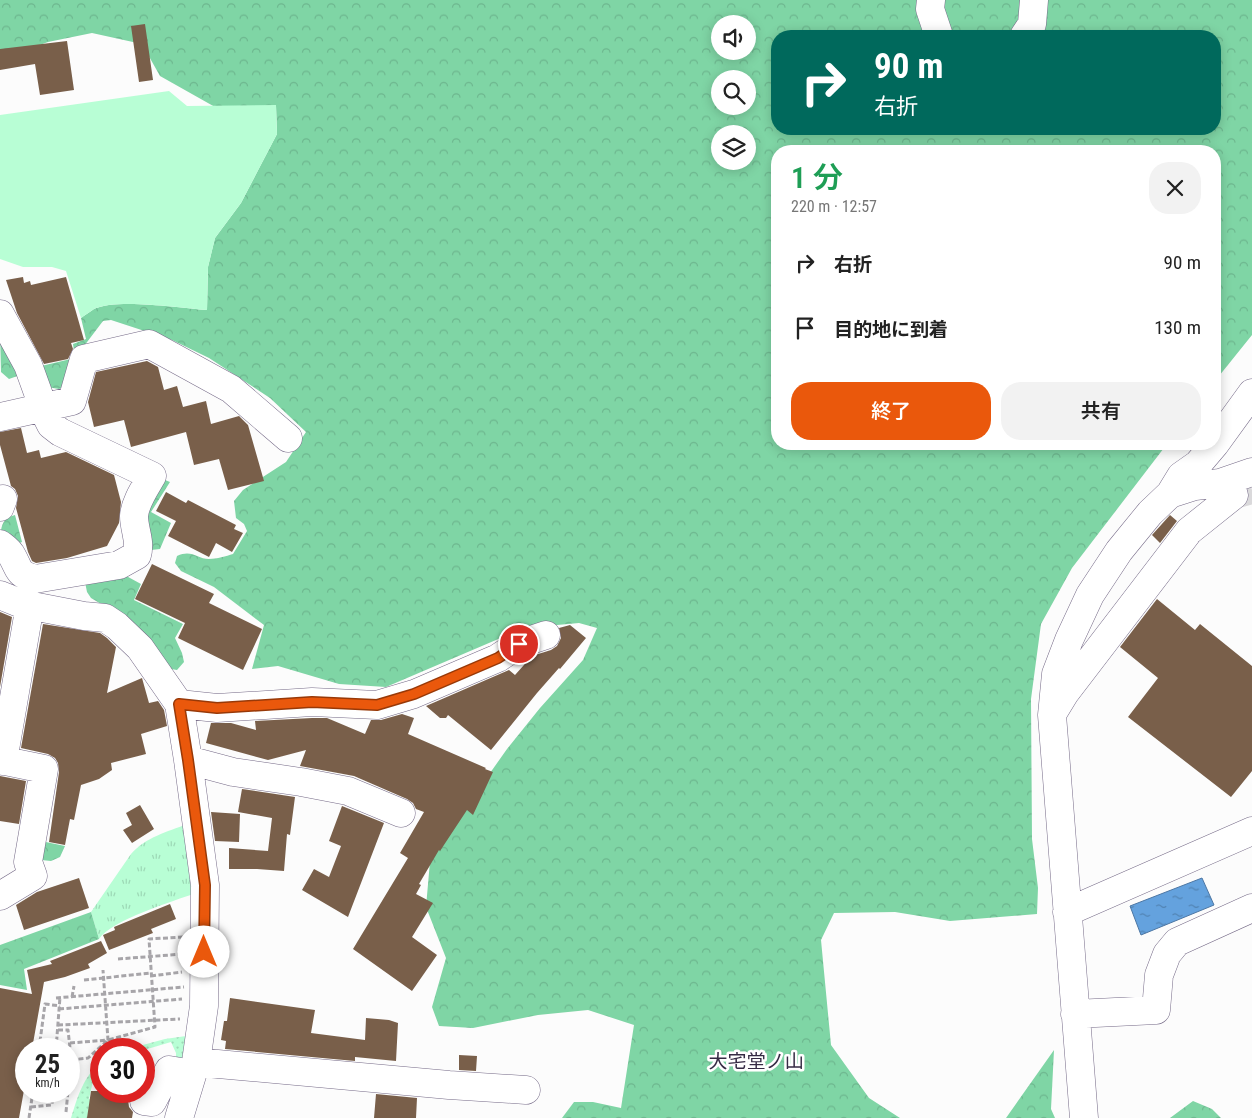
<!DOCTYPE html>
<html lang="ja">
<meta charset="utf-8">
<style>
body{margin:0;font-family:"Roboto Condensed","Noto Sans JP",sans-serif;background:#f2f2f2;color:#222;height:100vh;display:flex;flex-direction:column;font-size:19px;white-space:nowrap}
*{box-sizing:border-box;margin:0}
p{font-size:16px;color:#767676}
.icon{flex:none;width:28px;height:28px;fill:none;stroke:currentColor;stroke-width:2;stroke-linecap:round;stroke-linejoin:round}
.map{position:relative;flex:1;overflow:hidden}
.sheet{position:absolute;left:771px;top:145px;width:450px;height:305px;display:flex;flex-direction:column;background:#fff;border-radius:20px;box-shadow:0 2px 12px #0003}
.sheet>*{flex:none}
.guide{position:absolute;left:771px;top:30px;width:450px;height:105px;border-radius:20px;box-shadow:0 2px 12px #0003;background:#00695c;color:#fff;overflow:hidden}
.buttons{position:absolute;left:711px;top:15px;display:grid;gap:10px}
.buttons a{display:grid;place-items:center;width:45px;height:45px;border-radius:50%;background:#fff;box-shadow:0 2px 12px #0003;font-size:25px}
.speed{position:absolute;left:15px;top:1038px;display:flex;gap:10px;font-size:25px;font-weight:700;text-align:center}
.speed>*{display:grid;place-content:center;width:65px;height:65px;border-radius:50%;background:#fff;box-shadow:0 2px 12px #0003;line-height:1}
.speed small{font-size:12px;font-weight:400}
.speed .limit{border:8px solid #d22;background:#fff;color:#111}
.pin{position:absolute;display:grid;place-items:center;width:42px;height:42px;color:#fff;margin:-21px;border:2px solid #fff;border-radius:50%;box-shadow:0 1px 5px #0007}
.me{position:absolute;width:55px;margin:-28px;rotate:0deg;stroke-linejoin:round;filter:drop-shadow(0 0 4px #0008)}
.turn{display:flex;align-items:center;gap:18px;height:105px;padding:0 20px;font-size:22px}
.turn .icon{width:65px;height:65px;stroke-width:2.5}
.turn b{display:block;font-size:35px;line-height:42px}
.round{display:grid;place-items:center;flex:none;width:52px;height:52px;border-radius:20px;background:#f2f2f2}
.summary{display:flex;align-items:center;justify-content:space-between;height:85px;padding:0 20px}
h1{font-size:30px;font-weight:600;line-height:38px;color:#1e9e55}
.button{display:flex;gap:10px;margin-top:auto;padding:10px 20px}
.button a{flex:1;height:58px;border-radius:20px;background:#ea580c;color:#fff;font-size:20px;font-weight:600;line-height:58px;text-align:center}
.button a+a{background:#f2f2f2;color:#222}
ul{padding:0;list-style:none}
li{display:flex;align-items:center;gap:15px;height:65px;padding:0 20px}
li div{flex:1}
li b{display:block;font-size:19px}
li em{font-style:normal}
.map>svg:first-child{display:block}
</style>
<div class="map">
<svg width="1252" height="1118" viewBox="0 0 1252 1118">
<defs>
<pattern id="grass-tufts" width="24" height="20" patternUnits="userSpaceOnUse" patternTransform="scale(1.25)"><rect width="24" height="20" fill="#b8fed5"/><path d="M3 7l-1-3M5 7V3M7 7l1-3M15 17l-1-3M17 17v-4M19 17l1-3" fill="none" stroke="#9dd9b6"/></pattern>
<pattern id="forest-crowns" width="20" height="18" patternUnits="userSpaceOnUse" patternTransform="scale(1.25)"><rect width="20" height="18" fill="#7fd5a5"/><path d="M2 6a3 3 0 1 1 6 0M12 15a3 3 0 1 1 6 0" fill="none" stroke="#6db68e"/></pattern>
<pattern id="garden-dots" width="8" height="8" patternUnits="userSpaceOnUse" patternTransform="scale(1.25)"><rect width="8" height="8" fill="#b8fed5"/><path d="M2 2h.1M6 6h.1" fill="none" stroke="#9dd9b6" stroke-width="1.8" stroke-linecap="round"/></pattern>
<pattern id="water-ripples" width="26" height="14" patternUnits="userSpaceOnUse" patternTransform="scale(1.25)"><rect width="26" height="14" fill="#64a2de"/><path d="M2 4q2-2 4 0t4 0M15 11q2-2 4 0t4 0" fill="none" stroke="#5183b3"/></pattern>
</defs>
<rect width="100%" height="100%" fill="#fcfcfc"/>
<path fill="url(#grass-tufts)" d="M 187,824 L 196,893 C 174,901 111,920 99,939 L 91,912 L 131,854 C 146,837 167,832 187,824 Z"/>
<path fill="url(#forest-crowns)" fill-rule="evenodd" d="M 0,0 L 1252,0 L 1252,335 L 1215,381 L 1215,151 L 778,151 L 778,444 L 1167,444 L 1072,568 L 1041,624 L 1031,699 L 1032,839 L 1038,888 L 1037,914 L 950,921 L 895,912 L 834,913 L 821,940 L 831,1045 L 869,1098 L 900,1118 L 562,1118 L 574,1102 L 593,1102 L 621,1108 L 634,1025 L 588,1010 L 538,1015 L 473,1028 L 439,1026 L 432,1007 L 446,958 L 426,907 L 431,850 L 466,807 L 507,749 L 540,708 L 583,660 L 597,628 L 579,623 L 524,628 L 386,687 L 339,684 L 278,666 L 252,669 L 264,625 L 214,587 L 181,571 L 175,563 L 177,556 C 192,549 197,559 209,559 C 217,559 226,556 233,554 L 247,531 L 244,524 L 236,518 L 234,501 L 243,490 L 286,462 L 306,432 L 270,398 L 209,358 L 172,340 L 111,320 L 103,321 L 78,354 L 69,383 L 59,389 L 47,387 L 37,367 L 75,358 L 73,344 L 86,339 L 81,318 C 85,315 90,312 94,309 C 117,298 180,308 207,310 L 208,267 L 215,238 L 241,203 L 277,134 L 276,106 L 215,107 L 160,76 L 142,44 L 92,33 L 48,42 L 12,55 L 0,56 ZM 720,24 L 748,24 L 748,51 L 720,51 ZM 778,36 L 1215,36 L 1215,129 L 778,129 ZM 720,79 L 748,79 L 748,106 L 720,106 ZM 720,134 L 748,134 L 748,161 L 720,161 Z
M 0,332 L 23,374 L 9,379 L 1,372 Z
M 160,478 L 170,482 L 151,512 L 171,523 L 160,549 L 151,550 L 141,505 Z
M 15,515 L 22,542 L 17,544 L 1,531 C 2,522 6,517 15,515 Z
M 119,572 L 141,584 L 134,600 L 183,624 L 175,638 L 182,653 L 184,662 L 177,670 L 165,668 L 108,608 L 91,598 L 87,592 L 85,582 Z
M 41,841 L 65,846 L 60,857 L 51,861 L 41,860 Z
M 91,912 L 99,939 L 24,969 L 27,990 L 0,985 L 0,945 Z
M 1054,1050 L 1051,1109 L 1055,1118 L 1006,1118 Z
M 1193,1101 L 1212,1109 L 1221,1118 L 1170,1118 Z"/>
<path fill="#b8fed5" d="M 169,91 L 187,106 L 276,105 L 277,134 L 241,203 L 215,238 L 208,267 L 207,310 C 180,308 117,298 94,309 C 90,312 85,315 81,318 L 66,271 L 52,267 L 23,267 L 0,259 L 0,115 Z"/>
<path fill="url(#garden-dots)" d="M 193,1035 L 189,1058 L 176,1063 L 176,1053 L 171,1042 L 144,1050 L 144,1049 L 128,1049 L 165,1039 Z
M 101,1062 L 101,1067 L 96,1067 L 89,1099 L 111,1103 L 111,1118 L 71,1118 C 78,1096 83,1077 101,1062 Z"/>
<path fill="url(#water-ripples)" stroke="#4d77a4" d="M 1202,878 L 1214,905 L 1141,935 L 1130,906 Z"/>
<path fill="#795f4a" d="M 145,24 L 153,80 L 139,82 L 131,26 Z
M 67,41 L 74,90 L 40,95 L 35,64 L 0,70 L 0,49 Z
M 23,277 L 24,283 L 30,281 L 31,285 L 66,277 L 84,340 L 71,343 L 73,349 L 68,359 L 44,364 L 17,313 L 6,280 Z
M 147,361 L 158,367 L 164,390 L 177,386 L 183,407 L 206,401 L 211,424 L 239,416 L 248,425 L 264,481 L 228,490 L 219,459 L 194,465 L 186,432 L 131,447 L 124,420 L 94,427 L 88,402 L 96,372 Z
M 21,428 L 27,453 L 39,450 L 41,458 L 66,452 L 114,475 L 121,502 L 119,523 L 107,546 L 67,558 L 36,563 L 32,561 L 28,552 L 16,508 L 18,496 L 15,489 L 11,486 L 0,445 L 0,432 Z
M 166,492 L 186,503 L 188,500 L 236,525 L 234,529 L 243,533 L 232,552 L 216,543 L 209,557 L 168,536 L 176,521 L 156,511 Z
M 1170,515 L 1177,521 L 1160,543 L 1152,535 Z
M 152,564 L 214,594 L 209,603 L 262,629 L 243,670 L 178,638 L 185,623 L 135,599 Z
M 1157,599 L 1195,630 L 1200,624 L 1252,666 L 1252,771 L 1231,797 L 1128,717 L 1158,678 L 1120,647 Z
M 0,612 L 12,617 L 0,687 Z
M 43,624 L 100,633 L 107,638 L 116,647 L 107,693 L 142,678 L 149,703 L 158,701 L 164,710 L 167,726 L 141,734 L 146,754 L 111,763 L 112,770 L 99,779 L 81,785 L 74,820 L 70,819 L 65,845 L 49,842 L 59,772 L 58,763 L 55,758 L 48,754 L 21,748 Z
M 570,625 L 586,638 L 560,669 L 559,668 L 537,693 L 491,750 L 448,715 L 446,718 L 440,718 L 426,706 L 509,670 L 515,675 L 532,656 L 551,650 L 557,646 L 561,638 L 559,628 Z
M 402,714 L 414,718 L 408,734 L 486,768 L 485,769 L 493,772 L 473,815 L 467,810 L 440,851 L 439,850 L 419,884 L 421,885 L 416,894 L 433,903 L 412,937 L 437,955 L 412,991 L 353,949 L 408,858 L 400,853 L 424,812 L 416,809 L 413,803 L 407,799 L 354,776 L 300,766 L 306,750 L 268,760 L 206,743 L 211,723 L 231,723 L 256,730 L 255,721 L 312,718 L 327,718 L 365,734 L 371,720 L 381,720 Z
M 0,776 L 26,781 L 19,824 L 0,821 Z
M 242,789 L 295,797 L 290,835 L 287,834 L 284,871 L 257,869 L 229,869 L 229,848 L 268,851 L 272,818 L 238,812 Z
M 140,805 L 154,829 L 132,843 L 123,830 L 132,825 L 126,813 Z
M 342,806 L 384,823 L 348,917 L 302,890 L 314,869 L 329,877 L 341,846 L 329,841 Z
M 211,812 L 240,814 L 239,842 L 215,841 Z
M 79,878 L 89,908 L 24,930 L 16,905 L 37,892 Z
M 170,904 L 176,919 L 151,929 L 153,933 L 109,950 L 103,935 L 115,930 L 114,927 Z
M 101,941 L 107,953 L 88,964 L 90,968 L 65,977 L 44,982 L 32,1049 L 26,1049 L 26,1079 L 19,1118 L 0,1118 L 0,988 L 32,994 L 27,970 L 52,964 L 50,961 Z
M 230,998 L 315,1010 L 311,1033 L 365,1040 L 366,1018 L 389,1020 L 398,1023 L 396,1061 L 355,1057 L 355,1061 L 225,1049 L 226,1041 L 221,1040 L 224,1021 L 227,1021 Z
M 459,1055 L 477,1056 L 476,1071 L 459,1070 Z
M 91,1091 L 132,1091 L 128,1100 L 129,1107 L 133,1112 L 132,1118 L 87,1118 Z
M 376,1094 L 417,1098 L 416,1118 L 374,1118 Z"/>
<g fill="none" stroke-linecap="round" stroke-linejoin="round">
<path stroke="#dad9db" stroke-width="28" stroke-dasharray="28 14" stroke-linecap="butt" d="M 1234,495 L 1252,490"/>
<g stroke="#766b88" stroke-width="29">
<path id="minor" d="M 931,0 L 930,9 L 939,36
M 1024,36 L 1032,24 L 1034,0
M 0,314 L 28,365 L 46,415 L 51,425 L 60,432 L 152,476 C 145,488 135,502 134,516 C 134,530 141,541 137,555 L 119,565 L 35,579 C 17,574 20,570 12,556 C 10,551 4,547 0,544
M 0,417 L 72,401 L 84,359 L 149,344 L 231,389 L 288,438
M 1215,444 L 1252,393
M 1170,494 L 1181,476 L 1198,464 L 1215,444
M 0,507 L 3,499
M 0,595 L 22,604 L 84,616 L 105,618 L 117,626 L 140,648 L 179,704 L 188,760 L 205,885 L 204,1006 L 196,1062 L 179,1118
M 179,704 L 217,708 L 312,702 L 377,705 L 414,694 L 498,658 L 519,644 L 546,635
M 1054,711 L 1065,693 L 1189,531 L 1234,495
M 0,760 L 44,769 L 28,862 L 33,876 L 0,896
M 188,760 L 233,772 L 301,782 L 348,791 L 401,813
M 3,761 L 30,605
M 1067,912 L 1252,831
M 1075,1014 L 1156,1010 L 1159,975 L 1167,954 L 1177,942 L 1252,908
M 196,1062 L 449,1085 L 526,1090
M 144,1101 L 152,1102 L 169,1070 L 192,1074
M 1084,1118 L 1052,715 L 1056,674 L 1069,640 L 1090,595 L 1119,551 L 1150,513 L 1170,494 L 1195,486 L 1220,483 L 1252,472"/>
</g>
<path stroke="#a7a5a9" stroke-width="3" stroke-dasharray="5 2.5" stroke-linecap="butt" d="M 118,959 L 183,954
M 151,976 L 182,972
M 84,980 L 151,973
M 72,997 L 74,986
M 56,998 L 184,987
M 59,1009 L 182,999
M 58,1025 L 180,1019
M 58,1030 L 68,1030 L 71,1057 L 69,1082
M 70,1043 L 108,1040 L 103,970
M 39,1049 L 45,1004 L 60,1006
M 56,1049 L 60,997
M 71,1060 L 88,1058 L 108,1040 L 155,1027 L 149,939 L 183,937
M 31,1107 L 52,1105 L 53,1091
M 66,1112 L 68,1091
M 29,1118 L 33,1091"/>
<use href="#minor" stroke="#fff" stroke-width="28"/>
</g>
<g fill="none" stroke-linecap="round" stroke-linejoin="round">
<g stroke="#983908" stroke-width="12">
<path id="route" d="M 204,952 L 205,885 L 188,760 L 179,704 L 217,708 L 312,702 L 377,705 L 414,694 L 498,658 L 519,644"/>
</g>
<use href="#route" stroke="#ea580c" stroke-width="9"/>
</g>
<g text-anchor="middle" stroke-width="5" stroke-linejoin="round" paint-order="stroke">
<g font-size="19" fill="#352b44" stroke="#fff">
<text x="756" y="1068">大宅堂ノ山</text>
</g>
</g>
</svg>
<div class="buttons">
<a><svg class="icon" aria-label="sound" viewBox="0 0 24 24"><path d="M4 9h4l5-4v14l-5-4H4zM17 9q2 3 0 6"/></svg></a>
<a><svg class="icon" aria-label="search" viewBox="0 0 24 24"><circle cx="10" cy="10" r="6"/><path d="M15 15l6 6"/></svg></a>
<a><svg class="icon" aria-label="layers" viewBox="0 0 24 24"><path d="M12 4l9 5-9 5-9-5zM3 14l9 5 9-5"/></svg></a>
</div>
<div class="speed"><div>25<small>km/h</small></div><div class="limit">30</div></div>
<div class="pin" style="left:519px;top:644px;background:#d93025"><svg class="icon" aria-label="arrive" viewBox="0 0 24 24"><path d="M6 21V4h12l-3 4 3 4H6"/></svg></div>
<svg class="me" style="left:204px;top:952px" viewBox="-20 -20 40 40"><circle r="19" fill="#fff"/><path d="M0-13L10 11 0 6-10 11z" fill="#ea580c"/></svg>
<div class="guide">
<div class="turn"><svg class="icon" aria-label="right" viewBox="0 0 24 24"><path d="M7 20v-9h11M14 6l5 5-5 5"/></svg><div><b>90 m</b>右折</div></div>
</div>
<section class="sheet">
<div class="summary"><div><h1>1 分</h1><p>220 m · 12:57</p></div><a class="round"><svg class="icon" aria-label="close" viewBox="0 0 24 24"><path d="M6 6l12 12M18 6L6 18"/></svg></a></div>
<ul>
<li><svg class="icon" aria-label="right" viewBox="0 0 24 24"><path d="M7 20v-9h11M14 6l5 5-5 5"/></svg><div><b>右折</b></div><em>90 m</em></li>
<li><svg class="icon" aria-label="arrive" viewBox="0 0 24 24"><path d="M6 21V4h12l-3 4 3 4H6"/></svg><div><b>目的地に到着</b></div><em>130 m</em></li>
</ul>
<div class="button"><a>終了</a><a>共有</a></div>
</section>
</div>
